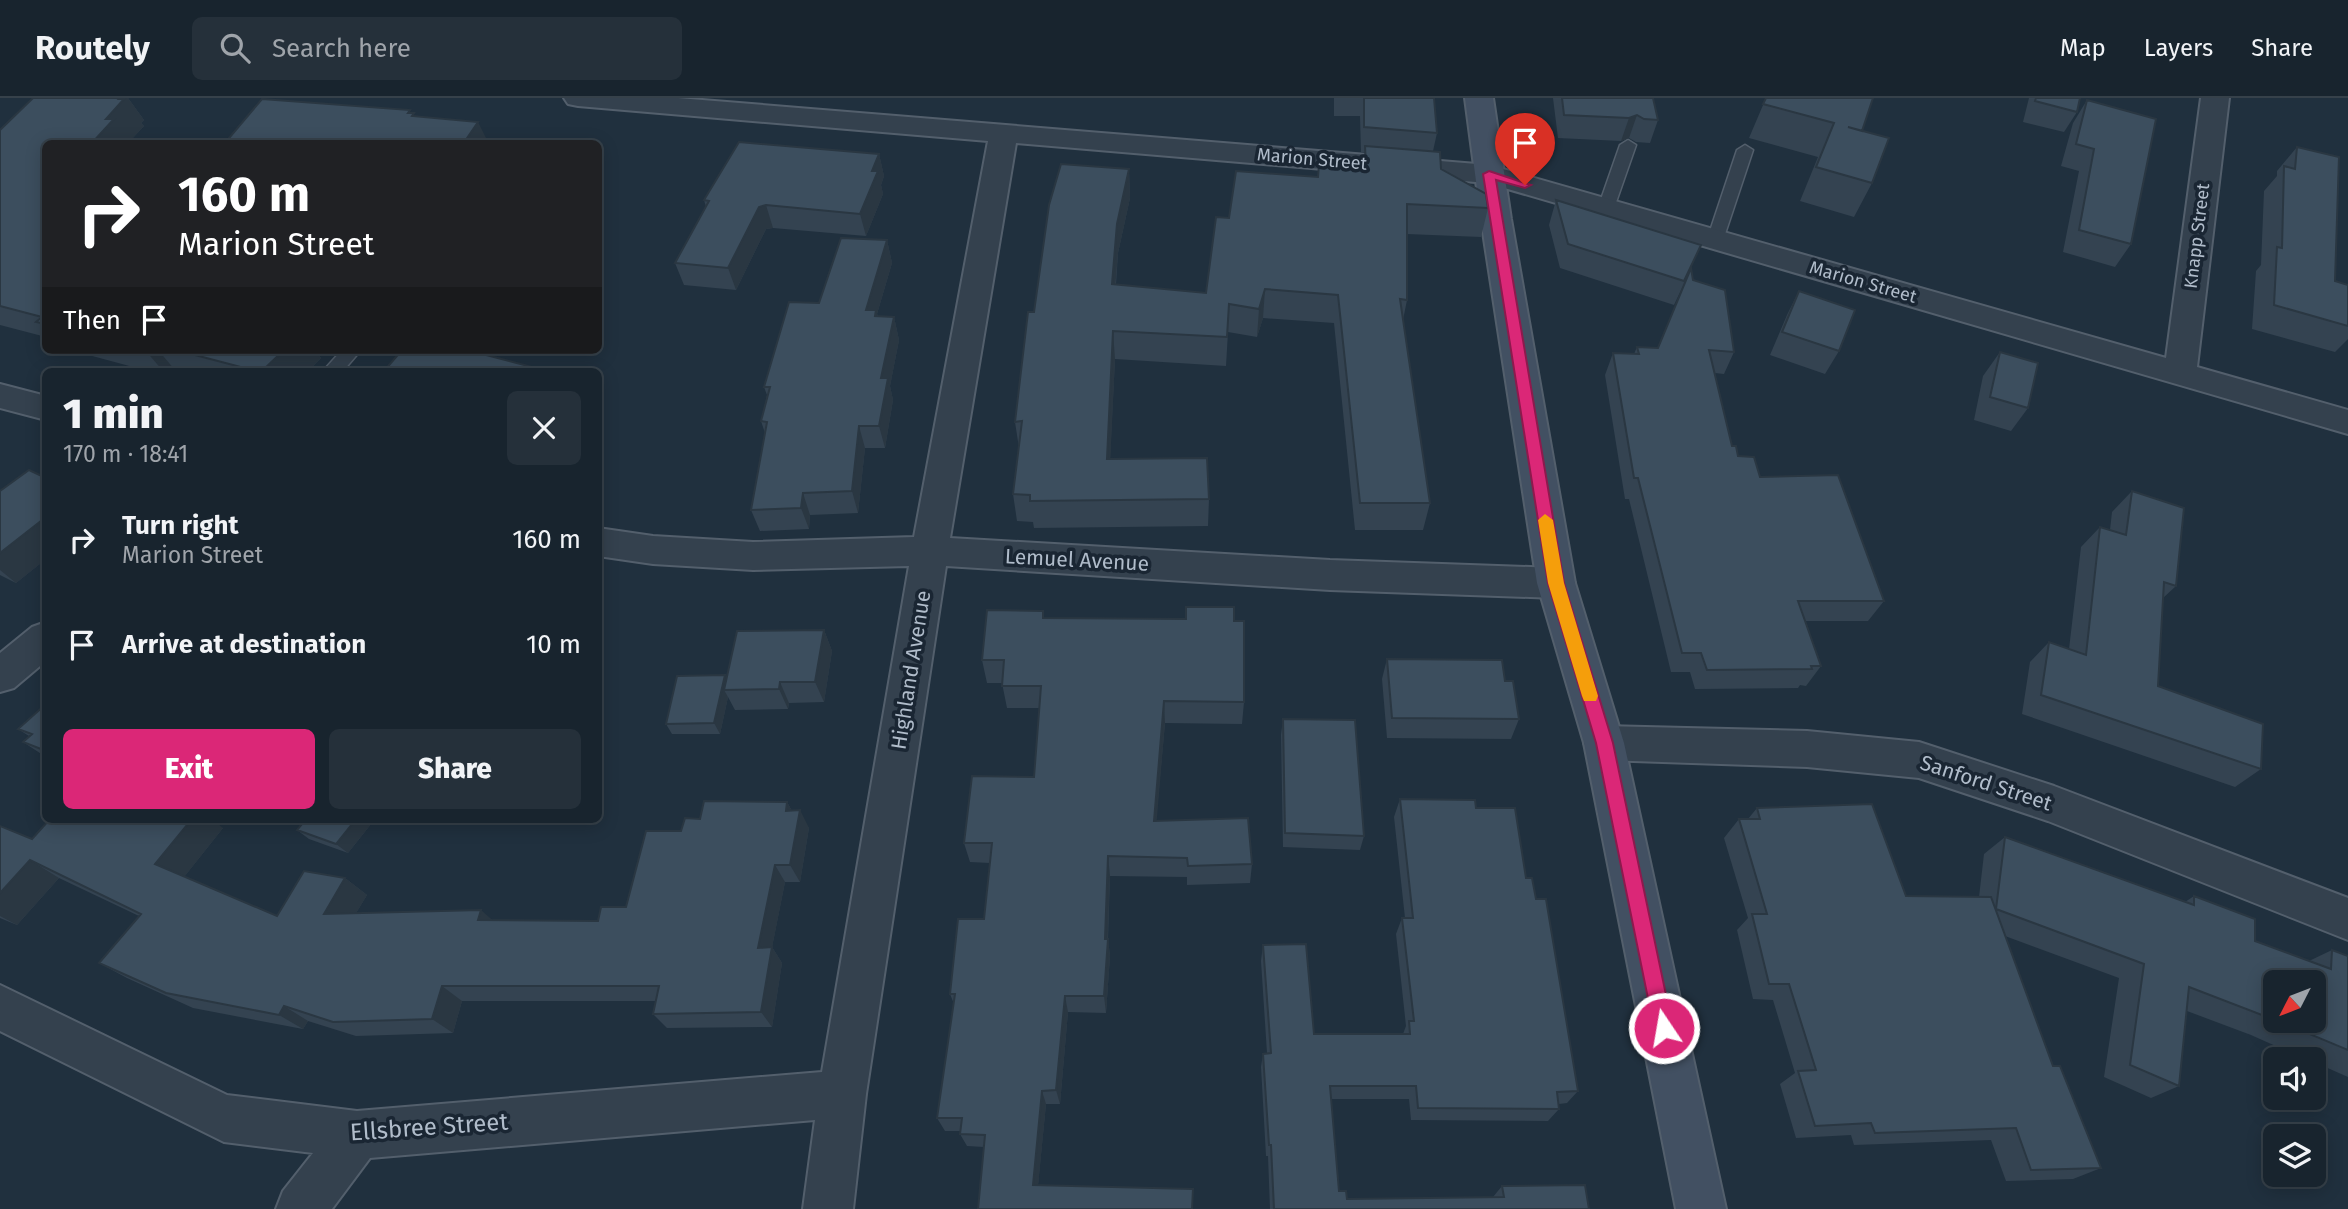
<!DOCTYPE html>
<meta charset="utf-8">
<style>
body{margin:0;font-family:"Fira Sans",sans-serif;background:#25303a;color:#f1f3f6;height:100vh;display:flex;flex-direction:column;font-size:26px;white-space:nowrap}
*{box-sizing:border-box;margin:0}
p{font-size:23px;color:#9fa4aa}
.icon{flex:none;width:38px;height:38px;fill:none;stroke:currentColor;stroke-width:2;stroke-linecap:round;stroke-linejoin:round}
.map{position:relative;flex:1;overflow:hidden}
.panel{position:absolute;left:42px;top:270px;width:560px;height:455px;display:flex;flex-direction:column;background:#18242e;border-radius:10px;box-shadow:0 4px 18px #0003,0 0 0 2px #36414a}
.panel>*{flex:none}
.top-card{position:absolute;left:42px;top:42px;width:560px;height:214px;border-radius:10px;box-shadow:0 4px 18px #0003,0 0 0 2px #36414a;background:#202124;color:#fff;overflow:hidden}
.needle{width:46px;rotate:228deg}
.tools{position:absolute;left:2263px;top:872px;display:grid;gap:14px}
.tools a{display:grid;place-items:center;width:63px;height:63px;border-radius:10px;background:#18242e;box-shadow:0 4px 18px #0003,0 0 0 2px #36414a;font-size:35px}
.pin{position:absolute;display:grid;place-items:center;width:60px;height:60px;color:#fff;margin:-72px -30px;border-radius:50% 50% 50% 0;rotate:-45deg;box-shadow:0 0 7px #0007}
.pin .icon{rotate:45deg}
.me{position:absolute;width:77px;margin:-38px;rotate:348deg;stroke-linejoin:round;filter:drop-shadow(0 0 5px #0008)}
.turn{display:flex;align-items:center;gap:24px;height:147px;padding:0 21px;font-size:32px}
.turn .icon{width:91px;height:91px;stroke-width:2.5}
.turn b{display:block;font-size:49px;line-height:60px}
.then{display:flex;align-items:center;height:66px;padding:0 21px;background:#0003;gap:14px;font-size:26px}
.round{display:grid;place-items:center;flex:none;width:74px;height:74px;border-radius:10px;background:#25303a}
.summary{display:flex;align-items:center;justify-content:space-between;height:119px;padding:0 21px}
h1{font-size:42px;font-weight:800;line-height:52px}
.cta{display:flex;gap:14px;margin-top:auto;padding:14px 21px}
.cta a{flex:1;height:80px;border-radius:10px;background:#db2777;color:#fff;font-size:28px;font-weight:800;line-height:80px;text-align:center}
.cta a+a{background:#25303a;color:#f1f3f6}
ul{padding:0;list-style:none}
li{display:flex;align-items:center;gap:21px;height:105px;padding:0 21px}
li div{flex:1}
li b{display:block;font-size:26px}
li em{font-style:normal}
header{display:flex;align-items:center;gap:42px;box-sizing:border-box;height:98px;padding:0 35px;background:#18242e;border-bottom:2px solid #36414a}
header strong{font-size:33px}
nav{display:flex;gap:38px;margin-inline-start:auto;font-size:24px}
.search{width:490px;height:63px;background:#25303a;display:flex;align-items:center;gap:18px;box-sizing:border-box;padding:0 24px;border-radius:10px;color:#9fa4aa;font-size:26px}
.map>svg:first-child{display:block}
</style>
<header>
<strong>Routely</strong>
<div class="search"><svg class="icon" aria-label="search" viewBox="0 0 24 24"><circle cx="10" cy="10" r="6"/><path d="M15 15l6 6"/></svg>Search here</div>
<nav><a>Map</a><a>Layers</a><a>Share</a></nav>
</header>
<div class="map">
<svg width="2348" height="1111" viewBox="0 0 2348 1111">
<rect width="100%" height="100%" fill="#20303e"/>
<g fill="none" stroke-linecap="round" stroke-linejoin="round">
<g stroke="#535f6c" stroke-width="3">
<path id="lane" d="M 1628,42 L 1636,47 L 1614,110 L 1612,114 L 1600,114 L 1598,110 L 1620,47 Z
M 1745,47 L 1753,52 L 1723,142 L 1715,147 L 1709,146 L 1707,142 L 1737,52 Z
M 342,252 L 361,252 L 343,273 L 323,273 Z"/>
</g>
<g stroke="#535f6c" stroke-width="4">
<path id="street" d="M 564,0 L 678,0 L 1489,67 L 2166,260 L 2201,0 L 2229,0 L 2197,269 L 2348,312 L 2348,336 L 1487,85 L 1016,45 L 950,440 L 1330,462 L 1556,470 L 1569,475 L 1575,485 L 1569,495 L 1556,500 L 1330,492 L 946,468 L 866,996 L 853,1111 L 803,1111 L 815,1022 L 370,1060 L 332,1111 L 276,1111 L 283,1093 L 313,1055 L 224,1044 L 0,933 L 0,887 L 227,997 L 357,1013 L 822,974 L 909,468 L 753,472 L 653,466 L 598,458 L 598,430 L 653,438 L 753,444 L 914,439 L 988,43 L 578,8 L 568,6 Z
M 0,286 L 46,298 L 46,322 L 0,310 Z
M 46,524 L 46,563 L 14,590 L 0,594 L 0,555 L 32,529 Z
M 1604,628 L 1807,633 L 1919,644 L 2054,688 L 2348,800 L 2348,842 L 2048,723 L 1919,680 L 1807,669 L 1604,662 L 1590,657 L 1584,645 L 1590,633 Z"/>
</g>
<g stroke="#535f6c" stroke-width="4">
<path id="secondary" d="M 1465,0 L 1493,0 L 1511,121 L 1575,485 L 1624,645 L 1726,1111 L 1676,1111 L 1584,645 L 1537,485 L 1481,121 Z"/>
</g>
<use href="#lane" fill="#34414e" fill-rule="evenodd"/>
<use href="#street" fill="#34414e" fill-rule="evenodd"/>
<use href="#secondary" fill="#425062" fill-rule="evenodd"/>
</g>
<path fill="#344351" d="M 33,0 L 128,0 L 144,22 L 141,25 L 144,28 L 130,43 L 46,46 L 46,239 L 0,227 L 0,32 Z
M 1334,0 L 1434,0 L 1437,35 L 1433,53 L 1441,71 L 1488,110 L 1481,139 L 1407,136 L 1407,202 L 1403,222 L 1430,405 L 1423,432 L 1355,432 L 1334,225 L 1263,220 L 1257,239 L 1228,234 L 1226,268 L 1115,261 L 1110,361 L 1209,401 L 1208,428 L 1034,430 L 1033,424 L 1017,423 L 1013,396 L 1019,350 L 1015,324 L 1034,214 L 1129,71 L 1130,100 L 1118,155 L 1116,186 L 1206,195 L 1229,120 L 1318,79 L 1363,68 L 1365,54 L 1361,54 L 1360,18 L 1334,18 Z
M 1553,0 L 1653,0 L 1658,22 L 1650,45 L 1636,44 L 1629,40 L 1621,43 L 1558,40 Z
M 1766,0 L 1862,33 L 1872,85 L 1854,119 L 1800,103 L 1818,59 L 1749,40 Z
M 2029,0 L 2080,0 L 2077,14 L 2064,34 L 2023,24 Z
M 2087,2 L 2131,146 L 2115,169 L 2063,154 L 2079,73 L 2061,68 L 2073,25 Z
M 2297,49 L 2335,183 L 2348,187 L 2348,241 L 2335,254 L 2252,231 L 2256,173 L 2261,167 L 2264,93 L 2277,78 L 2277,73 Z
M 879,56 L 884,78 L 881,87 L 883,96 L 866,138 L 773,130 L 766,131 L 736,192 L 684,187 L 675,165 L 706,109 L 704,102 Z
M 1556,102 L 1691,171 L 1693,182 L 1734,254 L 1724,276 L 1715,275 L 1732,348 L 1738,358 L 1884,503 L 1868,523 L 1805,523 L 1821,568 L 1806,588 L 1800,587 L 1798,590 L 1695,591 L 1690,574 L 1671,574 L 1629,401 L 1625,401 L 1605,277 L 1613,255 L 1634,256 L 1637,249 L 1658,250 L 1684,186 L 1674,207 L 1560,170 L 1549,127 Z
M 887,142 L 892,165 L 877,216 L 878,218 L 894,219 L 899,242 L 890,288 L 893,302 L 885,350 L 865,350 L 858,415 L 810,417 L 809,431 L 760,433 L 751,412 L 765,335 L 761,323 L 767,297 L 764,289 L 819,205 Z
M 1799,193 L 1839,253 L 1825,276 L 1770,257 L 1787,217 Z
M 70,252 L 315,252 L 321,260 L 308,273 L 180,273 L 175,272 L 173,273 L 148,273 Z
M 2000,254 L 2028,310 L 2011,333 L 1974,322 L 1983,278 Z
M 46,380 L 46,461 L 16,485 L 0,477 L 0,393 Z
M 2132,393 L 2176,488 L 2163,500 L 2158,588 L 2261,671 L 2235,689 L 2022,616 L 2030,564 L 2049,544 L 2069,551 L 2081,449 L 2100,429 L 2110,432 L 2112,414 Z
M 1043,513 L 1044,520 L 1234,523 L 1244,604 L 1242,626 L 1165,625 L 1156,723 L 1252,766 L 1250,785 L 1187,787 L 1187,779 L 1110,778 L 1108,841 L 1110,858 L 1106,915 L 1068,914 L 1060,1006 L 1046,1006 L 1038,1087 L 978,1111 L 984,1049 L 967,1048 L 960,1036 L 960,1033 L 945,1033 L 937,1020 L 954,906 L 950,896 L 984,821 L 990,765 L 970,764 L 964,745 L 1034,679 L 1039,610 L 1007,610 L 1002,585 L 987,585 L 982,562 Z
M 824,532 L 832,553 L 824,604 L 789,605 L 788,611 L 735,612 L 728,599 L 720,636 L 672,636 L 666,626 L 727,581 Z
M 1387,561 L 1505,583 L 1519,621 L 1511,641 L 1387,640 L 1382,581 Z
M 46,606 L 46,659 L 23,644 L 29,638 L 18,631 Z
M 1283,621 L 1364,738 L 1360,752 L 1283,749 L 1281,637 Z
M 1400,701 L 1476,710 L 1526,780 L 1536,801 L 1578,993 L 1567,1005 L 1559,1006 L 1559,1011 L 1548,1023 L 1411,1022 L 1409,1001 L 1331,1001 L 1339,1093 L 1347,1101 L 1493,1099 L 1502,1088 L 1589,1111 L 1270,1111 L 1268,1058 L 1266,1058 L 1261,969 L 1263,956 L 1267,955 L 1261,863 L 1263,847 L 1314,936 L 1403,936 L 1406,928 L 1396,836 L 1402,820 L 1405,820 L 1394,719 Z
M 787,704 L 792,713 L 809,730 L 800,784 L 785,784 L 772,849 L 782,865 L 772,929 L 667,930 L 653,916 L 656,903 L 462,903 L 453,935 L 356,938 L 308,923 L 303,931 L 193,910 L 127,880 L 99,865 L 139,818 L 59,780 L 17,827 L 0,820 L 0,728 L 32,741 L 223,730 L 184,779 L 277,818 L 345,780 L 367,797 L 356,815 L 493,822 L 598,823 L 626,809 L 681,733 L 700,721 Z
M 1757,710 L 1906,798 L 1979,799 L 1984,756 L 2005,739 L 2185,804 L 2194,798 L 2255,843 L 2309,863 L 2332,852 L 2348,858 L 2348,979 L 2314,964 L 2314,961 L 2305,961 L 2251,937 L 2187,913 L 2179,988 L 2151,1000 L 2104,979 L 2119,880 L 2005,838 L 2053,968 L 2101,1070 L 2073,1081 L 2006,1083 L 1991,1042 L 1854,1047 L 1851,1037 L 1796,1040 L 1780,986 L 1795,975 L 1773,902 L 1753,901 L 1737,832 L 1748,820 L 1724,740 L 1739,721 L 1748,721 Z
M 375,721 L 348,755 L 309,741 L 297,732 Z"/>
<path fill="#2a3742" d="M 120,0 L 128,0 L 144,22 L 141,25 L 144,28 L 130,43 L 132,46 L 91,46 Z
M 1637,17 L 1629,40 L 1621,43 L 1629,20 Z
M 478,24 L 489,46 L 463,46 Z
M 879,56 L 884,78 L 881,87 L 883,96 L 866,138 L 860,116 L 872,73 Z
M 1129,71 L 1130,100 L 1118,155 L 1113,215 L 1112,186 L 1117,126 Z
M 766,107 L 773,130 L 766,131 L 736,192 L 728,170 L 759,109 Z
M 887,142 L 892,165 L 877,216 L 882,235 L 866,212 Z
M 1265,191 L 1263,220 L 1257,239 L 1259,211 Z
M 894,219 L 899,242 L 890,288 L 893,302 L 885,350 L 879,328 L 881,280 Z
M 1113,233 L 1115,261 L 1109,389 L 1107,361 Z
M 145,252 L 158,252 L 175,272 L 173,273 L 163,273 Z
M 284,252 L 315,252 L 321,260 L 308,273 L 262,273 Z
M 458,252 L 486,252 L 487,253 L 470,273 Z
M 859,328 L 865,350 L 858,415 L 852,393 Z
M 803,395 L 810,417 L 809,431 L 801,410 Z
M 46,419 L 46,461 L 16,485 L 0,472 L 0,455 Z
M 824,532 L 832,553 L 824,604 L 815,584 Z
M 725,577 L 730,588 L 724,592 L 728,599 L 720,636 L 714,625 Z
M 780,584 L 789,605 L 788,611 L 779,591 Z
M 1164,603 L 1165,625 L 1155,743 L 1154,723 Z
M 787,704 L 797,722 L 786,713 Z
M 800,712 L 809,730 L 800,784 L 790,767 Z
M 192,721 L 212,721 L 223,730 L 181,783 L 155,766 Z
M 356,721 L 375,721 L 348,755 L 336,746 Z
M 1108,758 L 1110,778 L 1107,858 L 1105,841 Z
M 30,762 L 59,780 L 17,827 L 0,818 L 0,795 Z
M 775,767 L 785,784 L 769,865 L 758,850 Z
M 345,780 L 367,797 L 346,832 L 324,816 Z
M 481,812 L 499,828 L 478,822 Z
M 1108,841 L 1110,858 L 1106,915 L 1104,898 Z
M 772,849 L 782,865 L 772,929 L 761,914 Z
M 442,888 L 462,903 L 453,935 L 432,921 Z
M 1065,898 L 1068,914 L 1060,1006 L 1056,992 Z
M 284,908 L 308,923 L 303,931 L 279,917 Z
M 1042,993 L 1046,1006 L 1037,1099 L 1033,1087 Z"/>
<path fill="#3c4e5e" stroke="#2a3742" stroke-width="2" d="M 33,0 L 120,0 L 119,1 L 124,1 L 106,21 L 114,21 L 91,46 L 46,46 L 46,226 L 36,224 L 42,219 L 0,208 L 0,32 Z
M 1364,0 L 1434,0 L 1437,35 L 1364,29 Z
M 1562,0 L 1653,0 L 1658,22 L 1644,21 L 1637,17 L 1629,20 L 1564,17 Z
M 1766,0 L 1873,0 L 1862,33 L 1848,29 L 1889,40 L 1872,85 L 1816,69 L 1834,25 L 1763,6 Z
M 2036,0 L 2080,0 L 2077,14 L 2035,3 Z
M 262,1 L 410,12 L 408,15 L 414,15 L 412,18 L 478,24 L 463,46 L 224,46 Z
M 2087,2 L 2156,21 L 2131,146 L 2079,132 L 2094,51 L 2076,46 Z
M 739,44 L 879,56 L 872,73 L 878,73 L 860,116 L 766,107 L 759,109 L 728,170 L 675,165 L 709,103 L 704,102 Z
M 1365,48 L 1440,54 L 1441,71 L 1486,96 L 1488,110 L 1407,106 L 1407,202 L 1400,201 L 1430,405 L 1360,405 L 1338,197 L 1265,191 L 1259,211 L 1229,206 L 1227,239 L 1113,233 L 1107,361 L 1207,360 L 1209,401 L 1030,403 L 1030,397 L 1013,396 L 1022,323 L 1015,324 L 1028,214 L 1034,214 L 1049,107 L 1061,66 L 1129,71 L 1117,126 L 1112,186 L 1206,195 L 1216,119 L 1229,120 L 1236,73 L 1318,79 L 1319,66 L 1366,69 Z
M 2297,49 L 2339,59 L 2335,183 L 2348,187 L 2348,228 L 2274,207 L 2277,149 L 2282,150 L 2284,68 L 2295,71 Z
M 1556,102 L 1701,147 L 1684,183 L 1568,146 Z
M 841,140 L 887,142 L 866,212 L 876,212 L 875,218 L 894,219 L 881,280 L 888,280 L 879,328 L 859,328 L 852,393 L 803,395 L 801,410 L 751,412 L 767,324 L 761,323 L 770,289 L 764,289 L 789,204 L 819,205 Z
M 1691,170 L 1693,182 L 1725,192 L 1734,254 L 1709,252 L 1732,348 L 1736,348 L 1738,358 L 1754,359 L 1760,379 L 1838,377 L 1884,503 L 1798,503 L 1821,568 L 1811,568 L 1812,571 L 1707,572 L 1701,555 L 1682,555 L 1638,380 L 1634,380 L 1613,255 L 1639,256 L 1637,249 L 1658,250 Z
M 1799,193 L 1855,212 L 1839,253 L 1782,234 Z
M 176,252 L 284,252 L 262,273 L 256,273 Z
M 402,252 L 467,252 L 547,273 L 384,273 Z
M 2000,254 L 2038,265 L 2028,310 L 1990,299 Z
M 29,372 L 46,380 L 46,419 L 0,455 L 0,393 Z
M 2132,393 L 2184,410 L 2176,488 L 2164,484 L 2158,588 L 2263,626 L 2261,671 L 2041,597 L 2049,544 L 2086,557 L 2100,429 L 2126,437 Z
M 1186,509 L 1234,509 L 1234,523 L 1244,523 L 1244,604 L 1164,603 L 1154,723 L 1248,720 L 1252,766 L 1188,768 L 1187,760 L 1108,758 L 1105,841 L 1108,841 L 1104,898 L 1065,898 L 1056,992 L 1042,993 L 1033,1087 L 1193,1091 L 1192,1111 L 978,1111 L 985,1037 L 960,1036 L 962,1020 L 937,1020 L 955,896 L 950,896 L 958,821 L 984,821 L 992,745 L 964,745 L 972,678 L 1034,679 L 1041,588 L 1002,588 L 1004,562 L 982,562 L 987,512 L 1043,513 L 1043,520 L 1186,521 Z
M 824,532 L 815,584 L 780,584 L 779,591 L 724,592 L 737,533 Z
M 1387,561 L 1502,562 L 1505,583 L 1513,583 L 1519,621 L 1392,620 Z
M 725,577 L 714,625 L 666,626 L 677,578 Z
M 46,606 L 46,653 L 23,644 L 32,636 L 18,631 Z
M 1283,621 L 1355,622 L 1364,738 L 1285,735 Z
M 1400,701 L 1475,702 L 1476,710 L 1515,710 L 1526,780 L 1532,780 L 1536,801 L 1546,801 L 1578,993 L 1557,994 L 1559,1011 L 1418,1010 L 1416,988 L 1330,988 L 1339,1093 L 1346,1093 L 1347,1101 L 1504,1099 L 1502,1088 L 1585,1087 L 1589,1111 L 1274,1111 L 1271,1047 L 1269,1047 L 1263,956 L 1271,955 L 1263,847 L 1306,846 L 1314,936 L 1410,936 L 1409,923 L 1414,923 L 1402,820 L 1413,820 Z
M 704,703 L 787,704 L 786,713 L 800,712 L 790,767 L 775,767 L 758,850 L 772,849 L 761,914 L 653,916 L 659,888 L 442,888 L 432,921 L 333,924 L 284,908 L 279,917 L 166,895 L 99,865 L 141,816 L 30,762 L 0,795 L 0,728 L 32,741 L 50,721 L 192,721 L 155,766 L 277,818 L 304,773 L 345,780 L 324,816 L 481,812 L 478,822 L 598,823 L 601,809 L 626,809 L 646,733 L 681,733 L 685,720 L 700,721 Z
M 1872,706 L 1906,798 L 1991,799 L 2053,968 L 2060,968 L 2101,1070 L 2031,1072 L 2016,1030 L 1875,1035 L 1871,1025 L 1815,1028 L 1798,973 L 1816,972 L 1789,886 L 1769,886 L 1752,816 L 1767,816 L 1739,721 L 1760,721 L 1757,710 Z
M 306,721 L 356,721 L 336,746 L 297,732 Z
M 2005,739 L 2194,807 L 2194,798 L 2255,821 L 2255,843 L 2331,871 L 2332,852 L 2348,858 L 2348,952 L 2276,922 L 2314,922 L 2314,884 L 2275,884 L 2275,922 L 2189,889 L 2179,988 L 2130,967 L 2144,866 L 1996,811 Z"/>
<path fill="#db2777" stroke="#8e194d" stroke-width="2" d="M 1489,73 L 1531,87 L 1525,90 L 1496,82 L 1564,485 L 1613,645 L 1673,930 L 1670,936 L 1664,939 L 1657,936 L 1654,930 L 1596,645 L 1548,485 L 1483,76 Z"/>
<path fill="#f59e0b" d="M 1545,416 L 1553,422 L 1564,485 L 1598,598 L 1596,603 L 1584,603 L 1582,598 L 1548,485 L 1538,422 Z"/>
<g text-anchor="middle" stroke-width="7" stroke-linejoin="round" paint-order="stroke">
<g font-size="18" fill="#b0bcca" stroke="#1a2633">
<text transform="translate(1312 61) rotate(5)" y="6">Marion Street</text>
<text transform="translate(2197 138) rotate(-83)" y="6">Knapp Street</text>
<text transform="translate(1863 184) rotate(16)" y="6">Marion Street</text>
</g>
<g font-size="21" fill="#b0bcca" stroke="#1a2633">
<text transform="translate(1077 462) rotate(3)" y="7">Lemuel Avenue</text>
<text transform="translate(911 572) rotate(-81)" y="7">Highland Avenue</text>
<text transform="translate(1986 685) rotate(18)" y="7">Sanford Street</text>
</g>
<g font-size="24" fill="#b0bcca" stroke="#1a2633">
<text transform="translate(429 1029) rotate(-4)" y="8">Ellsbree Street</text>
</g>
</g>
</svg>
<div class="tools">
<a><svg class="needle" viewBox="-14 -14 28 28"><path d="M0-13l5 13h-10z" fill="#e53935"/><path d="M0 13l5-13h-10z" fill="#9fa4aa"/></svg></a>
<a><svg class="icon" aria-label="sound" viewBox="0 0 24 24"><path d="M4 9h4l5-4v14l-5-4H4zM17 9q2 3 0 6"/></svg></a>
<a><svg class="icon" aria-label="layers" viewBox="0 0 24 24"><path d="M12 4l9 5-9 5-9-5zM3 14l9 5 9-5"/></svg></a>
</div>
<div class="pin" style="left:1525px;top:87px;background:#d93025"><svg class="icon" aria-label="arrive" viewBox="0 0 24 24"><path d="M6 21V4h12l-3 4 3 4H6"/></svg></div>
<svg class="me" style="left:1664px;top:930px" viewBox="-20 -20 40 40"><circle r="17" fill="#db2777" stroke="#fff" stroke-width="3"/><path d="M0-11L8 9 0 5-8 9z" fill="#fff"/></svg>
<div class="top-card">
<div class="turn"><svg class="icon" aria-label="right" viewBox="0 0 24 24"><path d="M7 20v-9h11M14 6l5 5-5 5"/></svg><div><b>160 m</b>Marion Street</div></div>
<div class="then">Then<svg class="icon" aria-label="arrive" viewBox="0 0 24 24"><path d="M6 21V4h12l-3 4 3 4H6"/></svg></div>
</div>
<section class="panel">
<div class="summary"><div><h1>1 min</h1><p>170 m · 18:41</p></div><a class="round"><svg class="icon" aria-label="close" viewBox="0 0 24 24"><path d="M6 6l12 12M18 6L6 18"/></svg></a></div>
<ul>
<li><svg class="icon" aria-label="right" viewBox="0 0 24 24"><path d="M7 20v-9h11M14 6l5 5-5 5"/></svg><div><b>Turn right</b><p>Marion Street</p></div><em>160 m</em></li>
<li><svg class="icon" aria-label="arrive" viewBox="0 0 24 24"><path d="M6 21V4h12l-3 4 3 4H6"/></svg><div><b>Arrive at destination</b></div><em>10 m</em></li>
</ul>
<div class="cta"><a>Exit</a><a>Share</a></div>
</section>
</div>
